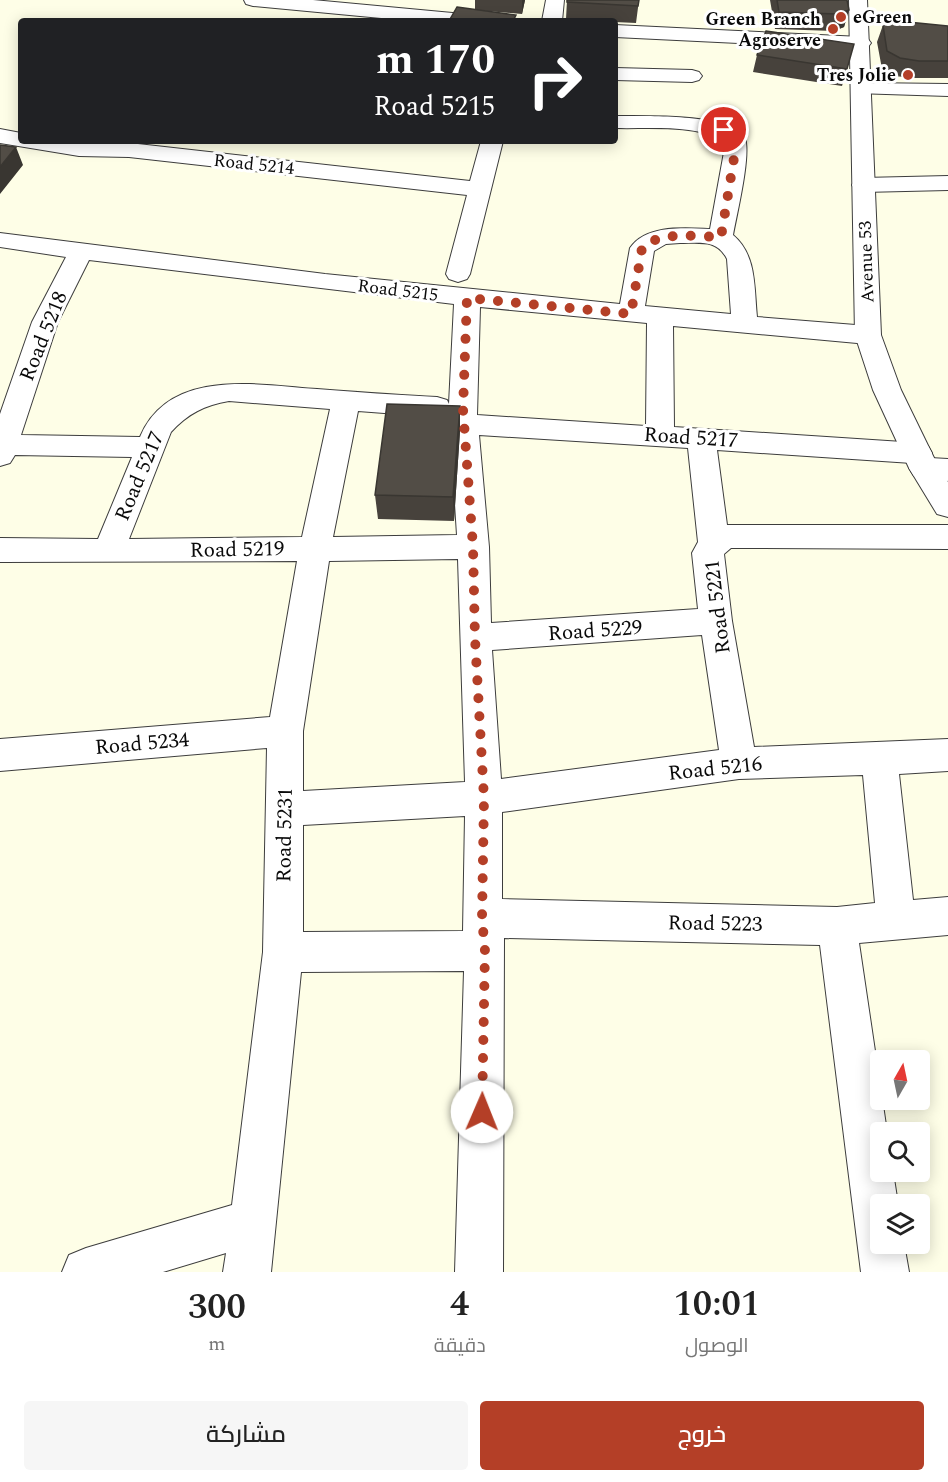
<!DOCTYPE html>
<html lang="ar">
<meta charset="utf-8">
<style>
body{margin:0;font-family:Spectral,Cairo,serif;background:#f6f6f6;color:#222;direction:rtl;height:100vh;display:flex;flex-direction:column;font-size:22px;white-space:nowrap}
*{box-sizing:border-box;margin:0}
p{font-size:20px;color:#767676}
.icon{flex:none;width:33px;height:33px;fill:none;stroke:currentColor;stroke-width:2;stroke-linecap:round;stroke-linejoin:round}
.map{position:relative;height:1272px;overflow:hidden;direction:ltr}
.details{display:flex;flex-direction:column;background:#fff;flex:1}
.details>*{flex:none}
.guide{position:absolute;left:18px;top:18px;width:600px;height:126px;border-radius:6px;box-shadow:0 3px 15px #0003;direction:rtl;background:#202124;color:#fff;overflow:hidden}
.needle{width:39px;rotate:9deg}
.fabs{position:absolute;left:870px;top:1050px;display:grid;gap:12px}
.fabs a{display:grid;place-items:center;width:60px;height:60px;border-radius:6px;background:#fff;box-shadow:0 3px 15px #0003;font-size:30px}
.pin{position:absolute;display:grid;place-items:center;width:51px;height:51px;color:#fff;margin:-26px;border:3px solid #fff;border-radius:50%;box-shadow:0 2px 6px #0007}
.me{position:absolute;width:66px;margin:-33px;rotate:1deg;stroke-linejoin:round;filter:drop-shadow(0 0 4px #0008)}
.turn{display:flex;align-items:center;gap:21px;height:126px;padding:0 24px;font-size:27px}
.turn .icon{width:78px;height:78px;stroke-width:2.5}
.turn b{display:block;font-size:42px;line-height:51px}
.eta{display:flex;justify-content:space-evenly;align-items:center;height:102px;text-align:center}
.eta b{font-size:36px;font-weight:600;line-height:42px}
.primary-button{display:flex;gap:12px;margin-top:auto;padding:12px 24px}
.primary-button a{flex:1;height:69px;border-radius:6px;background:#b43f27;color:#fff;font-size:24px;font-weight:600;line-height:69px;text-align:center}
.primary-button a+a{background:#f6f6f6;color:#222}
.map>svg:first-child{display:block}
</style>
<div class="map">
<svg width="948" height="1272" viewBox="0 0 948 1272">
<rect width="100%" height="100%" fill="#fefee7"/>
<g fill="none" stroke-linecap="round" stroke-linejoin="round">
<g stroke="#3d3d3d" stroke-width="2">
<path id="minor" d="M 244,0 L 313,0 L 474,15 L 481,17 L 484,21 L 413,21 L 253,6 L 246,4 Z
M 546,0 L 564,0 L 562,21 L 542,21 Z
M 615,25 L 861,37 L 868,39 L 871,43 L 868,47 L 861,49 L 615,37 Z
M 615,68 L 692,70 L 699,72 L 702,76 L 699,80 L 692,82 L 615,80 Z
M 862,83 L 948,84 L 948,96 L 855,93 L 852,89 L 855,85 Z
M 615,116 C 637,116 738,113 745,138 C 751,156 737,213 733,235 C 757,255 754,288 757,317 L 868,326 L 877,329 L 881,335 L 877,341 L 868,344 L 673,326 L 674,427 L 918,443 L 928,446 L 932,453 L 930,458 L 948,459 L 948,481 L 914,476 L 909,468 L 912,463 L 717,450 L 727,525 L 948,525 L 948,549 L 742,548 L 731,548 L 724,554 L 732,621 L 754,747 L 948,739 L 948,771 L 899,774 L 913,900 L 948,897 L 948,935 L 859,943 L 887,1132 L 880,1132 L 880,1172 L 893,1172 L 898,1204 L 880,1204 L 880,1244 L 904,1244 L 909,1272 L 861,1272 L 820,945 L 504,938 L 503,1272 L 455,1272 L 464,971 L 301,972 L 271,1272 L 223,1272 L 226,1253 L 163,1272 L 62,1272 L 69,1255 L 86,1248 L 232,1205 L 263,952 L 267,748 L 0,771 L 0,739 L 270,717 L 297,561 L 0,562 L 0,538 L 98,539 L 132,457 L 15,455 L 10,463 L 0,466 L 0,414 L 32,322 L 66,257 L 0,247 L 0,233 L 325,274 L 620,304 L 630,248 C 646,224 685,228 710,229 L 724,152 L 723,140 C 692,124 649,129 615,128 ZM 680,243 C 700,243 717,239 727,259 L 731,314 L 645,306 L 654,251 L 666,244 ZM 89,260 L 454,304 L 449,404 L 447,400 L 437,397 C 397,395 357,392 317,389 C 259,385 169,367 140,437 L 21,435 L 58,322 ZM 480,307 L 647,323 L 646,426 L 477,415 ZM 229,401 L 330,409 L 302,537 L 129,539 L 171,432 C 187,414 205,405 229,401 ZM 449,410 L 457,535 L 333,537 L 358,411 L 437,417 L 447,414 ZM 479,435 L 688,448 L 698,542 L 692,553 L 698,609 L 491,623 L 489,547 ZM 458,559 L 465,782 L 303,791 L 303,731 L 329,561 ZM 702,635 L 719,750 L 501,779 L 492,650 ZM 863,775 L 875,903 L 837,907 L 502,899 L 502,812 L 739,779 ZM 465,816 L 463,931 L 303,932 L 303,825 Z
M 0,129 L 21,133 L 21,141 L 129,143 L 470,181 L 481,141 L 503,141 L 470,274 L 467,279 L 458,282 L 449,279 L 446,274 L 467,195 L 129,157 L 79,156 L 0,143 Z
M 948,176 L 948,190 L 863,192 L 855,190 L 852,185 L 855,180 L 863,178 Z"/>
</g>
<g stroke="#3d3d3d" stroke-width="2">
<path id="tertiary" d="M 849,0 L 867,0 L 881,335 L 901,390 L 937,464 L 948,482 L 948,517 L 937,514 L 909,468 L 873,390 L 855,335 Z"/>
</g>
<use href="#minor" fill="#fff" fill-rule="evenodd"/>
<use href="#tertiary" fill="#fff" fill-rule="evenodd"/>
</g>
<path fill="#47423c" d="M 475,0 L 525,0 L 522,14 L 475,10 Z
M 567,0 L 639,0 L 636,23 L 615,22 L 615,21 L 566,19 Z
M 770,0 L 847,0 L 849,10 L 844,27 L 834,31 L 775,29 Z
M 883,25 L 948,26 L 948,78 L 914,78 L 894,76 L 882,69 L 877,42 Z
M 854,44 L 842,86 L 753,72 L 757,55 Z
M 460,406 L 460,431 L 454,521 L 378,519 L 375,495 Z"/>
<path fill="#393631" d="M 522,0 L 525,0 L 522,14 Z
M 849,10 L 844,27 L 834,31 L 838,14 Z
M 16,147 L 23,165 L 0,194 L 0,167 Z
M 460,406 L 460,431 L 454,521 L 453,497 Z"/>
<path fill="#524d46" stroke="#393631" stroke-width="1.5" d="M 567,0 L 639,0 L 638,6 L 567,2 Z
M 777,0 L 847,0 L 849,10 L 838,14 L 779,12 Z
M 457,7 L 516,15 L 513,21 L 449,21 Z
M 898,21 L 948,26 L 948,61 L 919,61 L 900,58 L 887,51 L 883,25 Z
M 766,31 L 854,44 L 847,69 L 757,55 Z
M 0,145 L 16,147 L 0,167 Z
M 387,404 L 460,406 L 453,497 L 375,495 Z"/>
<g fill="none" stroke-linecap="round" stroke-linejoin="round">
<path stroke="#b43f27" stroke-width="10" stroke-dasharray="0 18" d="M 482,1112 L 485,951 L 482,918 L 484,798 L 475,638 L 473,547 L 463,409 L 467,298 L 631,314 L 642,248 C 662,230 696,237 721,237 L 735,152 L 734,137 L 724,130"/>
</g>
<g fill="#b43f27" stroke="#fff" stroke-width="2">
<circle cx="841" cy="17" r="6"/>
<circle cx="833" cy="29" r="6"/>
<circle cx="908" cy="75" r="6"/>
</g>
<g text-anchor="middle" stroke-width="6" stroke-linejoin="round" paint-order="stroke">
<g font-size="18" font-weight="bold" fill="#0a0a0a" stroke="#fff" text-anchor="end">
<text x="853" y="23" text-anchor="start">eGreen</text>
<text x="821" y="25">Green Branch<tspan x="821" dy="21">Agroserve</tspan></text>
<text x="896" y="81">Tres Jolie</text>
</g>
<g font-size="18" fill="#0a0a0a" stroke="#fff">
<text transform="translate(254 164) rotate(6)" y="6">Road 5214</text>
<text transform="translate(866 262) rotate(-92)" y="6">Avenue 53</text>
<text transform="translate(398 290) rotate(7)" y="6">Road 5215</text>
</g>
<g font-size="21" fill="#0a0a0a" stroke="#fff">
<text transform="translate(43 336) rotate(-68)" y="7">Road 5218</text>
<text transform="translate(691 437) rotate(4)" y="7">Road 5217</text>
<text transform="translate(139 476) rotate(-67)" y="7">Road 5217</text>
<text transform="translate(237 549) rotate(-1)" y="7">Road 5219</text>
<text transform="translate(717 607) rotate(-97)" y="7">Road 5221</text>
<text transform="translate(595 630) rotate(-4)" y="7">Road 5229</text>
<text transform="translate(142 743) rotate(-5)" y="7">Road 5234</text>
<text transform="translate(715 768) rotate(-6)" y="7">Road 5216</text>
<text transform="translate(284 835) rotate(-89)" y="7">Road 5231</text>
<text transform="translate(715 923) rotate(1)" y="7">Road 5223</text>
</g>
</g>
</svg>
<div class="fabs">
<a><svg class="needle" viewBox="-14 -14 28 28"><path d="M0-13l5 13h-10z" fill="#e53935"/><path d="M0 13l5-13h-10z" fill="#767676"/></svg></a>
<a><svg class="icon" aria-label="search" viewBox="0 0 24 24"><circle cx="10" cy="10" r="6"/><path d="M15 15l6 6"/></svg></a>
<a><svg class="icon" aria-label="layers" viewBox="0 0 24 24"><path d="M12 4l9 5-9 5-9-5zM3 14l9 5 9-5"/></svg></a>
</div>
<div class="pin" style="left:724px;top:130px;background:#d93025"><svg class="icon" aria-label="arrive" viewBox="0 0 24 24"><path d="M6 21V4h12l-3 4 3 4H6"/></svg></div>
<svg class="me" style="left:482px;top:1112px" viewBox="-20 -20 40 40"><circle r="19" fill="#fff"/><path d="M0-13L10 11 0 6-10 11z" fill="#b43f27"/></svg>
<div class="guide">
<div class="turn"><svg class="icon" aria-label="right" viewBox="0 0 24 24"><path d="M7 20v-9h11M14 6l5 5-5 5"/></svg><div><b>170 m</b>Road 5215</div></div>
</div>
</div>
<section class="details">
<div class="eta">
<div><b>10:01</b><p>الوصول</p></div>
<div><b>4</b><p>دقيقة</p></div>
<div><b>300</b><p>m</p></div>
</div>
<div class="primary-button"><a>خروج</a><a>مشاركة</a></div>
</section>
